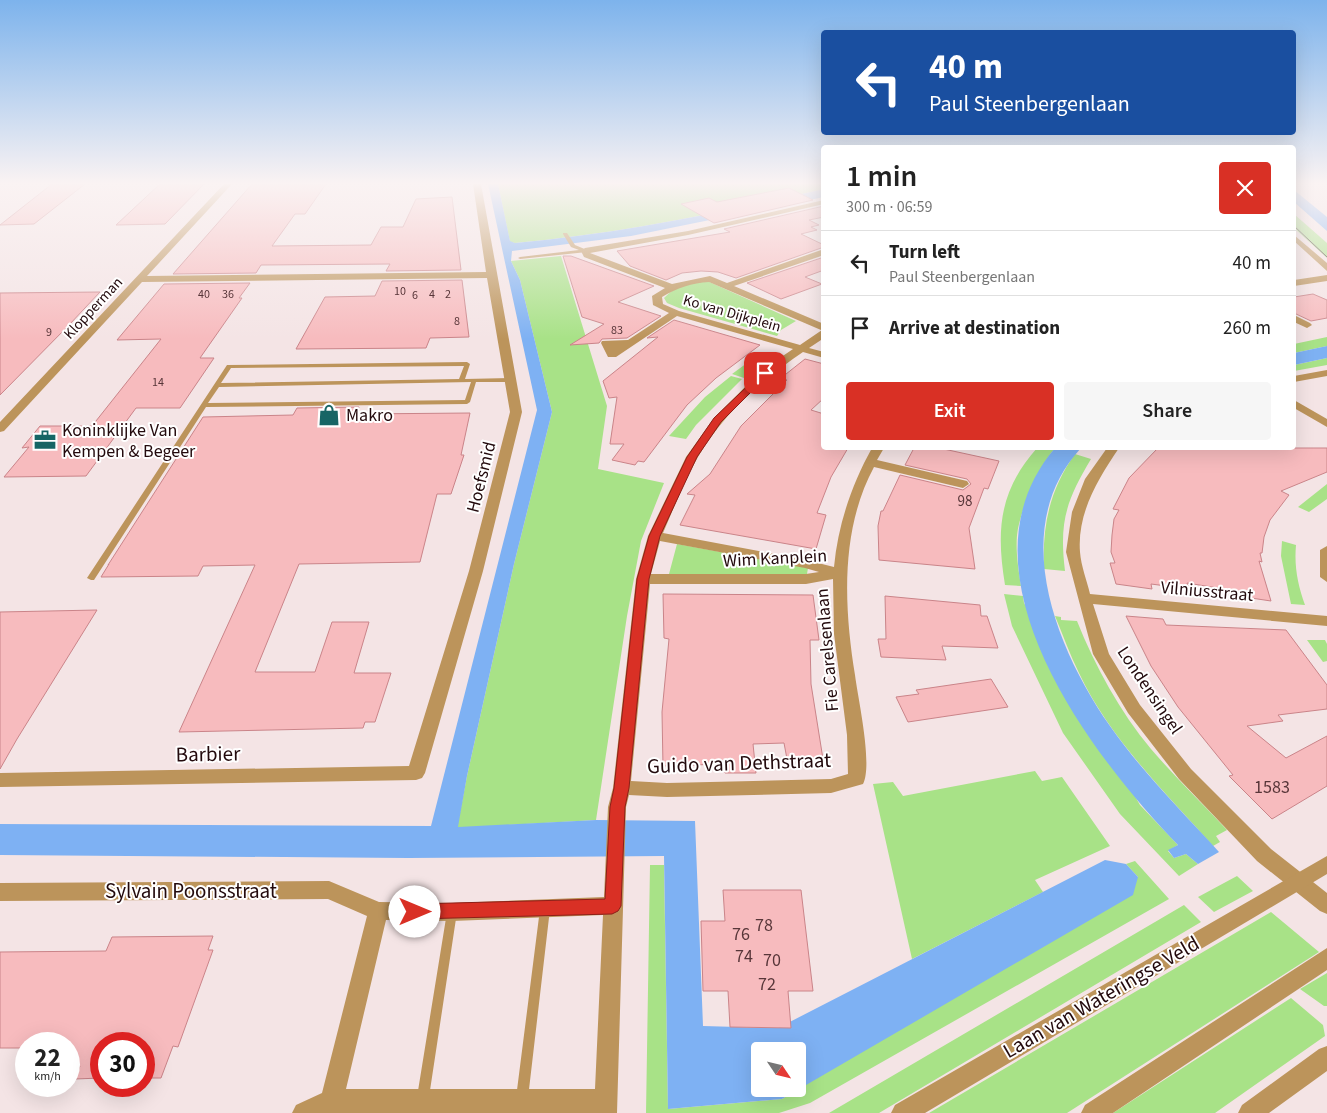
<!DOCTYPE html>
<meta charset="utf-8">
<style>
body{margin:0;font-family:"Source Sans 3",sans-serif;background:#f6f6f6;color:#222;height:100vh;display:flex;flex-direction:column;font-size:19px;white-space:nowrap}
*{box-sizing:border-box;margin:0}
p{font-size:16px;color:#767676}
.icon{flex:none;width:28px;height:28px;fill:none;stroke:currentColor;stroke-width:2;stroke-linecap:round;stroke-linejoin:round}
.map{position:relative;flex:1;overflow:hidden}
.side{position:absolute;left:821px;top:145px;width:475px;height:305px;display:flex;flex-direction:column;background:#fff;border-radius:5px;box-shadow:0 5px 20px #0002}
.side>*{flex:none}
.banner{position:absolute;left:821px;top:30px;width:475px;height:105px;border-radius:5px;box-shadow:0 5px 20px #0002;background:#1a4fa0;color:#fff;overflow:hidden}
.needle{width:32px;rotate:125deg}
.fabs{position:absolute;left:751px;top:1042px;display:grid;gap:10px}
.fabs a{display:grid;place-items:center;width:55px;height:55px;border-radius:5px;background:#fff;box-shadow:0 5px 20px #0002;font-size:25px}
.speed{position:absolute;left:15px;top:1032px;display:flex;gap:10px;font-size:25px;font-weight:700;text-align:center}
.speed>*{display:grid;place-content:center;width:65px;height:65px;border-radius:50%;background:#fff;box-shadow:0 5px 20px #0002;line-height:1}
.speed small{font-size:12px;font-weight:400}
.speed .limit{border:8px solid #d22;background:#fff;color:#111}
.pin{position:absolute;display:grid;place-items:center;width:42px;height:42px;color:#fff;margin:-21px;border-radius:10px;box-shadow:0 2px 8px #0006}
.me{position:absolute;width:55px;margin:-28px;rotate:90deg;stroke-linejoin:round;filter:drop-shadow(0 0 4px #0008)}
.turn{display:flex;align-items:center;gap:18px;height:105px;padding:0 25px;font-size:22px}
.turn .icon{width:65px;height:65px;stroke-width:2.5}
.turn b{display:block;font-size:35px;line-height:42px}
.round{display:grid;place-items:center;flex:none;width:52px;height:52px;border-radius:5px;background:#f6f6f6}
.overview{display:flex;align-items:center;justify-content:space-between;height:85px;padding:0 25px}
h1{font-size:30px;font-weight:600;line-height:38px}
.action{display:flex;gap:10px;margin-top:auto;padding:10px 25px}
.action a{flex:1;height:58px;border-radius:5px;background:#d93025;color:#fff;font-size:20px;font-weight:600;line-height:58px;text-align:center}
.action a+a{background:#f6f6f6;color:#222}
ul{padding:0;list-style:none}
li{display:flex;align-items:center;gap:15px;height:65px;padding:0 25px;border-top:1px solid #e0e0e0}
li div{flex:1}
li b{display:block;font-size:19px}
li em{font-style:normal}
.map>svg:first-child{display:block}
</style>
<div class="map">
<svg width="1327" height="1113" viewBox="0 0 1327 1113">
<rect width="100%" height="100%" fill="#f4e4e5"/>
<path fill="#a8e287" d="M 498,184 L 824,184 L 824,189 C 720,213 622,233 515,243 L 510,242 Z
M 1294,214 L 1327,243 L 1327,258 L 1294,228 Z
M 561,256 L 607,406 L 598,469 L 664,483 L 641,541 L 627,616 L 596,820 L 457,828 L 467,776 L 514,564 L 552,412 L 520,280 L 511,261 Z
M 705,280 L 796,321 L 781,330 L 777,336 L 679,308 L 667,303 L 664,298 C 675,286 689,283 705,280 Z
M 1327,337 L 1327,346 L 1294,353 L 1294,344 Z
M 762,352 L 772,356 L 744,378 L 732,374 Z
M 1327,358 L 1327,365 L 1294,371 L 1294,365 Z
M 731,376 L 742,379 L 696,425 L 686,439 L 669,436 L 705,397 Z
M 1037,448 L 1055,448 C 1039,467 1025,500 1019,524 C 1014,543 1018,567 1021,586 L 1005,585 C 996,530 999,491 1037,448 Z
M 1075,454 L 1091,459 C 1066,501 1059,522 1065,571 L 1044,569 C 1042,525 1050,489 1075,454 Z
M 1327,484 L 1327,499 L 1309,512 L 1298,507 Z
M 1282,541 L 1296,545 C 1294,567 1298,585 1305,605 L 1291,604 L 1281,556 Z
M 677,544 L 808,568 L 807,574 L 669,574 Z
M 1004,594 L 1023,596 L 1024,603 L 1140,805 L 1178,845 L 1168,851 L 1174,858 L 1186,854 L 1198,864 L 1179,876 L 1120,814 L 1063,733 L 1012,626 Z
M 1055,616 L 1061,617 L 1061,620 L 1077,621 C 1095,666 1120,712 1151,749 C 1175,777 1202,803 1227,830 L 1216,836 L 1220,842 L 1213,846 C 1165,792 1110,739 1079,673 C 1070,655 1063,635 1055,616 Z
M 1307,640 L 1325,640 L 1327,644 L 1327,661 L 1323,662 Z
M 1035,771 L 1042,781 L 1062,777 L 1110,846 L 1035,880 L 1043,892 L 912,959 L 873,784 L 893,782 L 903,796 Z
M 1135,861 L 1169,899 L 810,1103 L 779,1113 L 646,1113 L 650,865 L 664,865 L 668,1109 L 782,1099 L 1138,877 L 1126,864 Z
M 1237,876 L 1253,891 L 1214,912 L 1198,897 Z
M 1184,905 L 1201,922 L 879,1113 L 829,1113 Z
M 1271,912 L 1319,952 L 1067,1113 L 929,1113 Z
M 1327,973 L 1327,1006 L 1324,1006 L 1300,989 Z
M 1291,998 L 1323,1025 L 1325,1036 L 1215,1113 L 1113,1113 Z"/>
<path fill="#7eb1f3" fill-rule="evenodd" d="M 488,184 L 498,184 L 510,241 L 515,243 C 622,233 720,213 824,189 L 824,197 L 631,236 L 512,251 L 511,261 L 520,280 L 552,412 L 514,564 L 467,776 L 458,827 L 596,820 L 695,821 L 703,1026 L 778,1028 L 1105,860 L 1126,864 L 1138,877 L 1133,895 L 782,1099 L 668,1109 L 664,856 L 408,858 L 0,855 L 0,824 L 431,826 L 537,410 ZM 760,1051 L 798,1051 L 798,1089 L 760,1089 Z
M 1294,190 L 1327,217 L 1327,231 L 1294,202 Z
M 1327,346 L 1327,358 L 1294,365 L 1294,353 Z
M 1055,448 L 1081,448 C 1007,528 1056,649 1110,726 C 1142,772 1182,811 1219,852 L 1198,864 L 1186,854 L 1174,858 L 1168,850 L 1178,845 C 1090,754 950,571 1055,448 Z"/>
<path fill="#f7bbbe" stroke="#ca8489" d="M 52,184 L 85,184 L 34,224 L 0,225 Z
M 160,184 L 204,184 L 165,224 L 116,225 Z
M 252,184 L 326,184 L 305,214 L 295,214 L 272,246 L 371,245 L 381,227 L 403,227 L 416,199 L 452,197 L 461,270 L 386,271 L 390,264 L 261,265 L 256,273 L 173,274 Z
M 789,188 L 813,200 L 714,223 L 681,204 L 709,198 L 717,202 Z
M 824,206 L 824,217 L 809,220 L 819,225 L 811,227 L 817,230 L 801,234 L 824,245 L 824,247 L 736,278 L 718,272 L 701,271 L 682,273 L 666,280 L 630,266 L 617,251 L 730,232 L 724,229 Z
M 563,256 L 571,256 L 654,286 L 618,302 L 661,316 L 627,338 L 602,339 L 599,343 L 570,345 L 604,324 L 582,317 Z
M 824,257 L 824,270 L 805,277 L 822,284 L 781,299 L 747,283 Z
M 462,280 L 469,337 L 430,338 L 426,348 L 296,349 L 325,297 L 375,296 L 382,281 Z
M 250,283 L 239,298 L 242,298 L 200,358 L 214,358 L 180,408 L 136,408 L 86,476 L 4,477 L 29,447 L 22,448 L 40,426 L 92,426 L 161,339 L 117,340 L 164,284 Z
M 100,292 L 69,325 L 0,395 L 0,293 Z
M 1313,294 L 1327,300 L 1327,318 L 1311,321 L 1294,313 L 1294,297 Z
M 674,320 L 760,345 L 716,378 L 687,405 L 644,462 L 638,461 L 635,465 L 612,460 L 624,444 L 610,444 L 617,397 L 609,398 L 603,381 L 658,337 L 647,338 Z
M 805,359 L 824,364 L 824,398 L 811,410 L 824,414 L 824,448 L 848,448 L 831,477 L 817,513 L 826,515 L 816,549 L 680,525 L 695,495 L 687,494 L 710,474 L 741,426 L 787,380 L 781,378 Z
M 359,407 L 356,414 L 470,413 L 461,455 L 464,455 L 451,494 L 437,494 L 420,562 L 299,564 L 255,672 L 315,672 L 332,622 L 369,622 L 354,673 L 391,673 L 375,722 L 365,722 L 363,728 L 179,732 L 255,565 L 203,566 L 198,576 L 101,577 L 109,564 L 108,565 L 203,417 L 293,415 L 297,408 Z
M 914,448 L 939,448 L 999,461 L 988,489 L 984,488 L 969,528 L 975,569 L 879,560 L 878,526 L 881,511 L 883,511 L 900,475 L 963,490 L 971,484 L 967,479 L 905,465 Z
M 1158,448 L 1327,448 L 1327,472 L 1281,491 L 1289,495 L 1270,520 L 1264,537 L 1262,553 L 1260,553 L 1262,562 L 1259,561 L 1271,601 L 1231,595 L 1230,590 L 1187,583 L 1189,589 L 1151,584 L 1152,589 L 1116,584 L 1110,563 L 1115,563 L 1111,552 L 1112,535 L 1114,519 L 1119,510 L 1113,509 L 1129,478 Z
M 663,594 L 813,595 L 819,640 L 810,640 L 811,684 L 823,759 L 787,759 L 784,743 L 753,744 L 756,773 L 725,773 L 724,764 L 663,766 L 662,712 L 669,639 L 664,638 Z
M 885,596 L 980,605 L 981,616 L 987,616 L 998,648 L 942,646 L 946,660 L 881,657 L 878,639 L 886,639 Z
M 97,610 L 17,739 L 0,769 L 0,612 Z
M 1126,616 L 1163,619 L 1166,625 L 1286,630 L 1327,685 L 1327,709 L 1278,715 L 1283,721 L 1247,726 L 1286,758 L 1327,736 L 1327,786 L 1272,819 L 1229,776 L 1233,775 L 1178,707 L 1151,666 Z
M 991,679 L 1008,707 L 908,722 L 896,697 L 919,694 L 916,690 Z
M 723,890 L 801,890 L 813,991 L 788,991 L 791,1028 L 730,1027 L 728,991 L 703,991 L 701,921 L 725,921 Z
M 213,936 L 208,950 L 213,950 L 178,1047 L 173,1046 L 161,1078 L 144,1078 L 144,1044 L 101,1044 L 101,1078 L 75,1079 L 80,1066 L 69,1066 L 69,1044 L 26,1044 L 26,1048 L 0,1048 L 0,952 L 106,951 L 112,937 Z"/>
<g fill="none" stroke-linecap="round" stroke-linejoin="round">
<path fill="#bc945b" fill-rule="evenodd" d="M 563,233 L 567,233 L 575,245 L 587,250 L 587,252 L 520,259 L 518,258 L 520,257 L 579,250 L 571,247 L 563,234 Z
M 467,362 L 470,364 L 465,379 L 510,378 L 513,380 L 510,382 L 476,382 L 470,402 L 467,404 L 206,407 L 94,580 L 91,580 L 87,578 L 227,365 ZM 464,366 L 459,379 L 221,383 L 231,368 ZM 471,382 L 465,400 L 208,403 L 219,387 Z
M 545,904 L 549,906 L 550,909 L 528,1098 L 526,1102 L 522,1104 L 518,1102 L 516,1098 L 540,909 L 541,906 Z
M 452,907 L 456,909 L 457,912 L 429,1097 L 427,1101 L 423,1103 L 419,1101 L 417,1097 L 447,912 L 448,909 Z"/>
<path fill="#bc945b" fill-rule="evenodd" d="M 224,184 L 232,184 L 147,276 L 486,272 L 473,184 L 481,184 L 522,412 L 483,571 L 425,773 L 422,778 L 416,780 L 0,787 L 0,773 L 409,766 L 469,571 L 510,412 L 487,278 L 142,282 L 4,431 L 0,432 L 0,422 Z
M 824,200 L 824,204 L 688,235 L 590,253 L 672,284 L 710,276 L 727,283 L 824,249 L 824,255 L 734,286 L 824,324 L 824,338 L 809,348 L 824,352 L 824,358 L 803,352 C 762,380 723,414 698,457 C 684,481 674,508 663,533 L 806,560 L 834,567 C 838,524 852,484 872,448 L 884,448 L 877,460 L 967,481 L 969,484 L 963,488 L 874,467 C 840,530 844,607 855,675 C 858,699 873,765 863,784 L 831,793 L 667,797 L 629,795 L 626,807 L 617,1113 L 292,1113 L 296,1105 L 322,1093 L 367,916 L 328,899 L 0,901 L 0,883 L 329,881 L 379,902 L 452,903 L 604,897 L 608,807 L 613,788 L 636,579 L 648,536 L 686,457 L 714,418 L 761,371 L 793,349 L 677,316 L 616,357 L 608,357 L 601,343 L 602,341 L 628,340 L 669,313 L 653,305 L 652,296 L 665,288 L 584,257 L 581,251 L 585,248 L 688,231 ZM 709,282 L 821,330 L 822,330 L 800,345 L 679,311 L 663,304 L 662,297 C 677,288 692,283 709,282 ZM 660,541 L 805,568 L 819,572 L 806,574 L 651,574 ZM 833,579 L 834,634 L 847,735 L 848,774 L 831,779 L 667,783 L 631,781 L 650,584 L 806,584 ZM 603,915 L 595,1089 L 346,1089 L 386,920 L 452,921 Z
M 1294,235 L 1327,263 L 1327,271 L 1294,241 Z
M 1327,275 L 1327,281 L 1294,286 L 1294,280 Z
M 1294,315 L 1310,323 L 1312,325 L 1307,328 L 1294,322 Z
M 1327,370 L 1327,376 L 1294,382 L 1294,376 Z
M 1294,400 L 1327,419 L 1327,427 L 1294,408 Z
M 1107,448 L 1119,448 C 1098,479 1077,513 1080,552 C 1081,566 1087,581 1090,594 L 1327,616 L 1327,626 L 1093,604 L 1109,654 L 1140,705 L 1191,769 L 1271,849 L 1327,893 L 1327,914 L 1320,911 L 1257,861 L 1179,779 L 1128,713 L 1093,654 L 1066,552 L 1072,512 L 1085,479 Z
M 1327,546 L 1327,582 L 1320,577 L 1320,550 Z
M 1327,1046 L 1327,1071 L 1269,1113 L 1238,1113 L 1242,1105 L 1319,1049 Z"/>
<path fill="#bc945b" fill-rule="evenodd" d="M 1327,856 L 1327,874 L 925,1113 L 891,1113 L 895,1105 Z
M 1327,948 L 1327,970 L 1113,1113 L 1081,1113 L 1085,1105 Z"/>
<path stroke="#472f32" stroke-width="1" d="M 1294,226 L 1327,257"/>
</g>
<linearGradient id="sky" x2="0" y2="1"><stop stop-color="#7db3ec"/><stop offset="0.54" stop-color="#faf3f3"/><stop offset="1" stop-color="#faf3f3" stop-opacity="0"/></linearGradient>
<rect width="1327" height="339" fill="url(#sky)"/>
<path fill="#d93025" stroke="#8d1f18" d="M 762,372 L 770,373 L 721,422 L 697,457 L 660,536 L 649,579 L 629,788 L 625,807 L 621,906 L 618,911 L 612,914 L 415,919 L 409,917 L 407,912 L 409,906 L 415,904 L 605,899 L 610,807 L 614,788 L 637,579 L 649,536 L 687,457 L 714,418 Z"/>
<defs>
<g id="shop-bare" transform="scale(1.725)"><path d="M-5-2.5h2.3a2.7 3.5 0 0 1 5.4 0H5L5.5 6h-11ZM-1.5-2.5h3a1.5 2.3 0 0 0-3 0Z" fill="#176565" stroke="#fff" stroke-width="2.5" paint-order="stroke"/></g>
<g id="office-bare" transform="scale(1.725)"><path d="M-6-3h4V-5.5h4V-3h4V5H-6ZM-1-4.5V-3h2v-1.5ZM-6 0V1H6V0Z" fill="#176565" stroke="#fff" stroke-width="2.5" paint-order="stroke"/></g>
</defs>
<g fill-rule="evenodd">
<use href="#shop-bare" x="329" y="415"/>
<use href="#office-bare" x="45" y="440"/>
</g>
<g text-anchor="middle" stroke-width="4" stroke-linejoin="round" paint-order="stroke">
<g font-size="12" fill="#583639">
<text x="400" y="295">10</text>
<text x="204" y="298">40</text>
<text x="228" y="298">36</text>
<text x="432" y="298">4</text>
<text x="448" y="298">2</text>
<text x="415" y="299">6</text>
<text x="457" y="325">8</text>
<text x="617" y="334">83</text>
<text x="49" y="336">9</text>
<text x="158" y="386">14</text>
</g>
<g font-size="15" fill="#230a0d" stroke="#fff">
<text transform="translate(93 308) rotate(-47)" y="5">Klopperman</text>
<text transform="translate(732 313) rotate(16)" y="5">Ko van Dijkplein</text>
</g>
<g font-size="15" fill="#583639">
<text x="965" y="506">98</text>
</g>
<g font-size="18" fill="#230a0d" stroke="#fff" text-anchor="start">
<text x="346" y="421">Makro</text>
<text x="62" y="436">Koninklijke Van<tspan x="62" dy="21">Kempen &amp; Begeer</tspan></text>
</g>
<g font-size="18" fill="#230a0d" stroke="#fff">
<text transform="translate(481 477) rotate(-76)" y="6">Hoefsmid</text>
<text transform="translate(775 558) rotate(-3)" y="6">Wim Kanplein</text>
<text transform="translate(1207 591) rotate(5)" y="6">Vilniusstraat</text>
<text transform="translate(827 650) rotate(-95)" y="6">Fie Carelsenlaan</text>
<text transform="translate(1150 690) rotate(56)" y="6">Londensingel</text>
</g>
<g font-size="18" fill="#583639">
<text x="1272" y="793">1583</text>
<text x="764" y="931">78</text>
<text x="741" y="940">76</text>
<text x="744" y="962">74</text>
<text x="772" y="966">70</text>
<text x="767" y="990">72</text>
</g>
<g font-size="21" fill="#230a0d" stroke="#fff">
<text transform="translate(208 754) rotate(-1)" y="7">Barbier</text>
<text transform="translate(739 763) rotate(-2)" y="7">Guido van Dethstraat</text>
<text x="191" y="898">Sylvain Poonsstraat</text>
<text transform="translate(1101 997) rotate(-30)" y="7">Laan van Wateringse Veld</text>
</g>
</g>
</svg>
<div class="fabs">
<a><svg class="needle" viewBox="-14 -14 28 28"><path d="M0-13l5 13h-10z" fill="#e53935"/><path d="M0 13l5-13h-10z" fill="#767676"/></svg></a>
</div>
<div class="speed"><div>22<small>km/h</small></div><div class="limit">30</div></div>
<div class="pin" style="left:765px;top:373px;background:#d93025"><svg class="icon" aria-label="arrive" viewBox="0 0 24 24"><path d="M6 21V4h12l-3 4 3 4H6"/></svg></div>
<svg class="me" style="left:415px;top:912px" viewBox="-20 -20 40 40"><circle r="19" fill="#fff"/><path d="M0-13L10 11 0 6-10 11z" fill="#d93025"/></svg>
<div class="banner">
<div class="turn"><svg class="icon" aria-label="left" viewBox="0 0 24 24"><path d="M17 20v-9H6M10 6l-5 5 5 5"/></svg><div><b>40 m</b>Paul Steenbergenlaan</div></div>
</div>
<section class="side">
<div class="overview"><div><h1>1 min</h1><p>300 m · 06:59</p></div><a class="round" style="background:#d93025;color:#fff"><svg class="icon" aria-label="close" viewBox="0 0 24 24"><path d="M6 6l12 12M18 6L6 18"/></svg></a></div>
<ul>
<li><svg class="icon" aria-label="left" viewBox="0 0 24 24"><path d="M17 20v-9H6M10 6l-5 5 5 5"/></svg><div><b>Turn left</b><p>Paul Steenbergenlaan</p></div><em>40 m</em></li>
<li><svg class="icon" aria-label="arrive" viewBox="0 0 24 24"><path d="M6 21V4h12l-3 4 3 4H6"/></svg><div><b>Arrive at destination</b></div><em>260 m</em></li>
</ul>
<div class="action"><a>Exit</a><a>Share</a></div>
</section>
</div>
